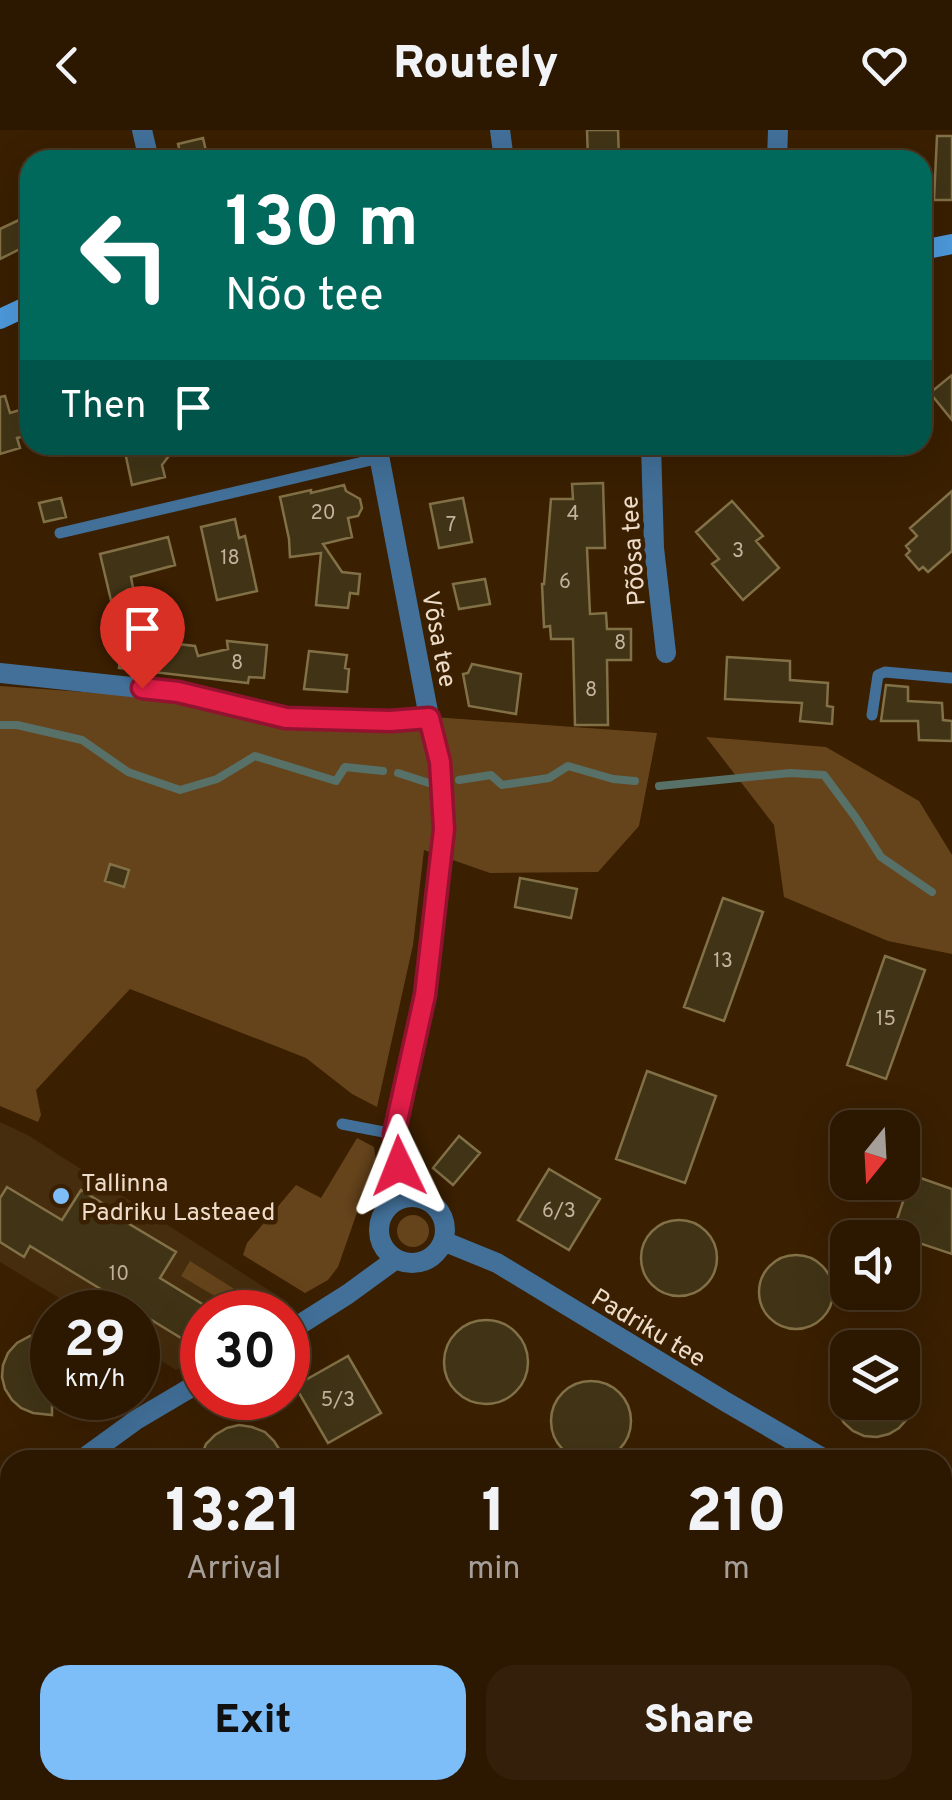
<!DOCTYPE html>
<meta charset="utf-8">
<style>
body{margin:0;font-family:Overpass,sans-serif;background:#34200a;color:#f1f3f6;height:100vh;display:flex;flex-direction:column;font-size:38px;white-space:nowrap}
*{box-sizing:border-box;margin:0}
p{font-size:32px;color:#a69f99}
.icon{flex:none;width:55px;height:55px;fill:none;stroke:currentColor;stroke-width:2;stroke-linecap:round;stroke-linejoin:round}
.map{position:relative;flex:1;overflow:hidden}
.side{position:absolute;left:0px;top:1320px;width:952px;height:350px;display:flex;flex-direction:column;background:#2c1700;border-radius:30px 30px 0 0;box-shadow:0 10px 40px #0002,0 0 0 2px #483622}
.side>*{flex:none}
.hud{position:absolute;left:20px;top:20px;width:912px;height:305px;border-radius:30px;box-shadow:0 10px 40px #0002,0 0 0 2px #483622;background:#00695c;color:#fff;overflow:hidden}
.needle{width:65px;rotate:198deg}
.fabs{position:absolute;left:830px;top:980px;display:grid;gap:20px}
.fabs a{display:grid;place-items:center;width:90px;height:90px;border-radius:20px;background:#2c1700;box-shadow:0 10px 40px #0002,0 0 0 2px #483622;font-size:50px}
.speed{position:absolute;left:30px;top:1160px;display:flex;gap:20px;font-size:50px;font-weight:700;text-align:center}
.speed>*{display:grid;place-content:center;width:130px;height:130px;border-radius:50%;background:#2c1700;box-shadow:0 10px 40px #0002,0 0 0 2px #483622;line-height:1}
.speed small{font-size:25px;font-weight:400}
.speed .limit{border:15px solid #d22;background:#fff;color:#111}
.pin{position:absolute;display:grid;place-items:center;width:85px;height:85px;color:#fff;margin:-102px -42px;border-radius:50% 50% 50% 0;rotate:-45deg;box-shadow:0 0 10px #0007}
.pin .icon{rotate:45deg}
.me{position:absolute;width:110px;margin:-55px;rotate:358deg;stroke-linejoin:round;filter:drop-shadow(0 0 8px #0008)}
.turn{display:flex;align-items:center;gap:35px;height:210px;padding:0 40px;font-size:45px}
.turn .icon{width:130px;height:130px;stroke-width:2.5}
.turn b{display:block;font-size:70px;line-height:85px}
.then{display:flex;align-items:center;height:95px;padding:0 40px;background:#0003;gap:20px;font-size:38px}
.eta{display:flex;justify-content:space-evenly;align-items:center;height:170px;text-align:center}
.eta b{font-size:60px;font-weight:800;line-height:70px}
.action{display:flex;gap:20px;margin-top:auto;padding:20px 40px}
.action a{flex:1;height:115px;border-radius:30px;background:#7dbef9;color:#111;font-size:40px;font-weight:800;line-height:115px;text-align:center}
.action a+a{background:#34200a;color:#f1f3f6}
header{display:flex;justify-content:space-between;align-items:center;height:130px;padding:0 40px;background:#2c1700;font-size:45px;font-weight:800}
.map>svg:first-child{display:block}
</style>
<header><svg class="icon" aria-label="back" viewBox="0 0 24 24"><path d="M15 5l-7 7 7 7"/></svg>Routely<svg class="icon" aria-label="heart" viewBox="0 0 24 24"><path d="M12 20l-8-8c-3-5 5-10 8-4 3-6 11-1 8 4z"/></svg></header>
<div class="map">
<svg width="952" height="1670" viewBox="0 0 952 1670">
<rect width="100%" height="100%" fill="#3a1f00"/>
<path fill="#452d0d" d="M 0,992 L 28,1005 L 289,1173 L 276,1182 L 202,1182 L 202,1226 L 176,1240 L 138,1216 L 138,1182 L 82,1182 L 0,1132 Z"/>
<path fill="#66441b" d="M 0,556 L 657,603 L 639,696 L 598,742 L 490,743 L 424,720 L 413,815 L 377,977 L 352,964 L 306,928 L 130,859 L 36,960 L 41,985 L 38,992 L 0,976 Z
M 706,607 L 826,617 L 919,671 L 952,725 L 952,824 L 888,811 L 784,767 L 774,695 Z
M 357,1008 L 374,1017 L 377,1038 L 361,1071 L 338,1137 L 328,1150 L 305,1163 L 243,1125 L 247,1113 L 296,1055 L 321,1068 Z
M397 1101a16 16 0 1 1 32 0a16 16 0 1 1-32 0Z
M 190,1131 L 247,1167 L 238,1180 L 181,1146 Z"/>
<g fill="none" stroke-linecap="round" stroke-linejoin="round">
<path stroke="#577169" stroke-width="8" d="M 0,595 L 17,595 L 82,610 L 128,642 L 180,660 L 217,649 L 255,626 L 336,651 L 345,637 L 383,641
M 398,643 L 429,653
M 459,650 L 491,645 L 502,655 L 549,648 L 568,636 L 613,649 L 635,651
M 659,656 L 790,643 L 824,645 L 856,688 L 881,727 L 932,762"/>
</g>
<path fill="#413416" stroke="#827046" stroke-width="2.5" d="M 587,0 L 618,0 L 619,30 L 588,30 Z
M 937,6 L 952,6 L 952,70 L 934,70 Z
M 203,8 L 208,30 L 182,30 L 178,14 Z
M 19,90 L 30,114 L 0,129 L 0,99 Z
M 952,245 L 952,290 L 930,263 Z
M 5,266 L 10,283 L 30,277 L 30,305 L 17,308 L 20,318 L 0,324 L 0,267 Z
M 129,315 L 161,315 L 171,323 L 162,335 L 165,347 L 132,355 L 125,322 L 130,321 Z
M 603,353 L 605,418 L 587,418 L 590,484 L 606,483 L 607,499 L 631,499 L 631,530 L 607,530 L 608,595 L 575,595 L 573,509 L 551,509 L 550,496 L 544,497 L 542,454 L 544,454 L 551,369 L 573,369 L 572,354 Z
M 344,355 L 346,361 L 360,369 L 362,378 L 358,386 L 348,388 L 352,407 L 323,414 L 342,442 L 360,444 L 358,464 L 350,463 L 348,478 L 316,475 L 321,423 L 290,427 L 289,409 L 280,367 L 311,360 L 311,363 Z
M 952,361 L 952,421 L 928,442 L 923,437 L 919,440 L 906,425 L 910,421 L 906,416 L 917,406 L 910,398 Z
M 61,368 L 66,387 L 44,392 L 39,373 Z
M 463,368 L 472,412 L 439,418 L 430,374 Z
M 732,371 L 763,406 L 756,411 L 779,438 L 743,470 L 712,434 L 719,429 L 696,402 Z
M 235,389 L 239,408 L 245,406 L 257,461 L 217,470 L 201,397 Z
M 168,407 L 175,435 L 131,447 L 133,458 L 127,460 L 121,504 L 119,504 L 100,424 Z
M 485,449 L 490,474 L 459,479 L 453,454 Z
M 122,508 L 195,516 L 198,526 L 228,519 L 227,511 L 267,515 L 264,548 L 249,547 L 248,553 L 119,538 Z
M 309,521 L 347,525 L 345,538 L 349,539 L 347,562 L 304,559 Z
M 727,527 L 790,531 L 790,550 L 828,553 L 827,576 L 833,577 L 832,594 L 800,591 L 802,573 L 725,569 Z
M 472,534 L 521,544 L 516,584 L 469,576 L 463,544 L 468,543 Z
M 886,555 L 908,557 L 908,571 L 942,573 L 943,590 L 952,591 L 952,611 L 919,610 L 918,591 L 881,591 Z
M 110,734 L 129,740 L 124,757 L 105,751 Z
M 520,748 L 577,759 L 571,788 L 515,777 Z
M 723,768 L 763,782 L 724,891 L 684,877 Z
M 885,826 L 925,840 L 886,949 L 847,935 Z
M 647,941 L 716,966 L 685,1053 L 616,1029 Z
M 459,1006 L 480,1023 L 453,1055 L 433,1038 Z
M 549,1039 L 600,1069 L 569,1120 L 518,1090 Z
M 912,1045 L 952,1059 L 952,1124 L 892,1104 Z
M 7,1057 L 62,1090 L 81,1060 L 123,1086 L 121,1089 L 176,1122 L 160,1148 L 207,1177 L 186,1211 L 30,1116 L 24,1127 L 0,1112 L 0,1068 Z
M641 1128a38 38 0 1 1 76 0a38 38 0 1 1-76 0Z
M759 1162a37 37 0 1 1 74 0a37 37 0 1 1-74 0Z
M444 1232a42 42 0 1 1 84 0a42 42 0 1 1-84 0Z
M 43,1204 L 52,1206 L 52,1285 L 33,1283 L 21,1278 L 12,1270 L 5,1259 L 2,1247 L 3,1235 L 8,1223 L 17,1213 L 30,1206 Z
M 348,1226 L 381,1283 L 328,1313 L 295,1256 Z
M551 1291a40 40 0 1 1 80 0a40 40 0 1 1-80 0Z
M 832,1272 L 914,1272 L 907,1289 L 899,1298 L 889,1304 L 877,1307 L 864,1306 L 853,1301 L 844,1293 Z
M 239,1295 L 252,1297 L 265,1302 L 274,1311 L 286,1330 L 200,1330 L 206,1314 L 215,1305 L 227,1298 Z"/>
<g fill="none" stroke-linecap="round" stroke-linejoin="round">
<path stroke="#427099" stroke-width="11" d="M 60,403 L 380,328
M 872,585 L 878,545 L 885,542 L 952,548
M 342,994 L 394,1004"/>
<path stroke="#427099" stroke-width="20" d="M 142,0 L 149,30
M 500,0 L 504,30
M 777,30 L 778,0
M 377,315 L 429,587 L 440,632 L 444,699 L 425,865 L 394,1004 L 404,1068
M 651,315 L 654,418 L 666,523
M 0,543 L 178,562 L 286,588 L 390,591 L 429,587
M379 1100a33 33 0 1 1 66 0a33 33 0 1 1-66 0Z
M 443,1111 L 497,1133 L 726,1272 L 826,1330
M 288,1202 L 348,1164 L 396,1129
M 81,1330 L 136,1290 L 202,1251
M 942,1381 L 952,1384
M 0,1420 L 10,1407"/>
<path stroke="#4d99db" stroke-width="20" d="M 922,120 L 952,114
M 0,189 L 30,175"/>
</g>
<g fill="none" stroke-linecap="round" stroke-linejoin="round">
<g stroke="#92132f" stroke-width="25">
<path id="route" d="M 142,558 L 178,562 L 286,588 L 390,591 L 429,588 L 440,632 L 444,699 L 425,865 L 394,1004 L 399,1036"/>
</g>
<use href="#route" stroke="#e11d48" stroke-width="18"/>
</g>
<circle fill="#7dbef9" stroke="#3a1f00" stroke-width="4" cx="61" cy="1066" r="10"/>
<g text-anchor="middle" stroke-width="9" stroke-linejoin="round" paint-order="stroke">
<g font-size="20" fill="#c3b29d">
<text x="323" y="389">20</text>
<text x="573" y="390">4</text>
<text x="451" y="401">7</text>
<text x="738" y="427">3</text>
<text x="230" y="434">18</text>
<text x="565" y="458">6</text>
<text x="620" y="519">8</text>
<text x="237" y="539">8</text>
<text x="591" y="566">8</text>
<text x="723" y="837">13</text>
<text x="886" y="895">15</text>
<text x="559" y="1087">6/3</text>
<text x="119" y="1150">10</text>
<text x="338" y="1276">5/3</text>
</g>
<g font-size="25" fill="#eedcca" stroke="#3a1f00">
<text transform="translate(632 421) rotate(-94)" y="9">Põõsa tee</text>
<text transform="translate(440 509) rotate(79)" y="9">Võsa tee</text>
<text transform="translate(649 1197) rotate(31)" y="9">Padriku tee</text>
</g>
<g font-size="25" fill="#eedcca" stroke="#3a1f00" text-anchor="start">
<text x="81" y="1061">Tallinna<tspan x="81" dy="29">Padriku Lasteaed</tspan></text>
</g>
</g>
</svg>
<div class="fabs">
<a><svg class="needle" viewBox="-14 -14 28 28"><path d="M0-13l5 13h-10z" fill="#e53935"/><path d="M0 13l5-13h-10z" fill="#a69f99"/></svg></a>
<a><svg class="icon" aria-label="sound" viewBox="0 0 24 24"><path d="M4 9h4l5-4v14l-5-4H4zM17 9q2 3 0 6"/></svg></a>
<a><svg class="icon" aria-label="layers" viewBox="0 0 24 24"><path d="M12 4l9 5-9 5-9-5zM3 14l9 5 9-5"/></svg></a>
</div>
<div class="speed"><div>29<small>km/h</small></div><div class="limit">30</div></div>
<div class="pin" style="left:142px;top:558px;background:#d93025"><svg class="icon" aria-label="arrive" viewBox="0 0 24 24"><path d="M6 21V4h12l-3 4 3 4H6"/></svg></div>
<svg class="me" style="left:399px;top:1036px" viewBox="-20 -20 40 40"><path d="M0-17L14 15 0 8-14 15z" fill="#e11d48" stroke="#fff" stroke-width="4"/></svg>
<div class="hud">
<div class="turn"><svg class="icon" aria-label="left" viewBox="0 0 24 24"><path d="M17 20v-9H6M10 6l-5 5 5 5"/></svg><div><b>130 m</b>Nõo tee</div></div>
<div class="then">Then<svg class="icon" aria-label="arrive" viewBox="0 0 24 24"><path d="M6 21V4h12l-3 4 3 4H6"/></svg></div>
</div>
<section class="side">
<div class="eta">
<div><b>13:21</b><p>Arrival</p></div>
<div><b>1</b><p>min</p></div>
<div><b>210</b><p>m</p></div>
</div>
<div class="action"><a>Exit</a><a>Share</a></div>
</section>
</div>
